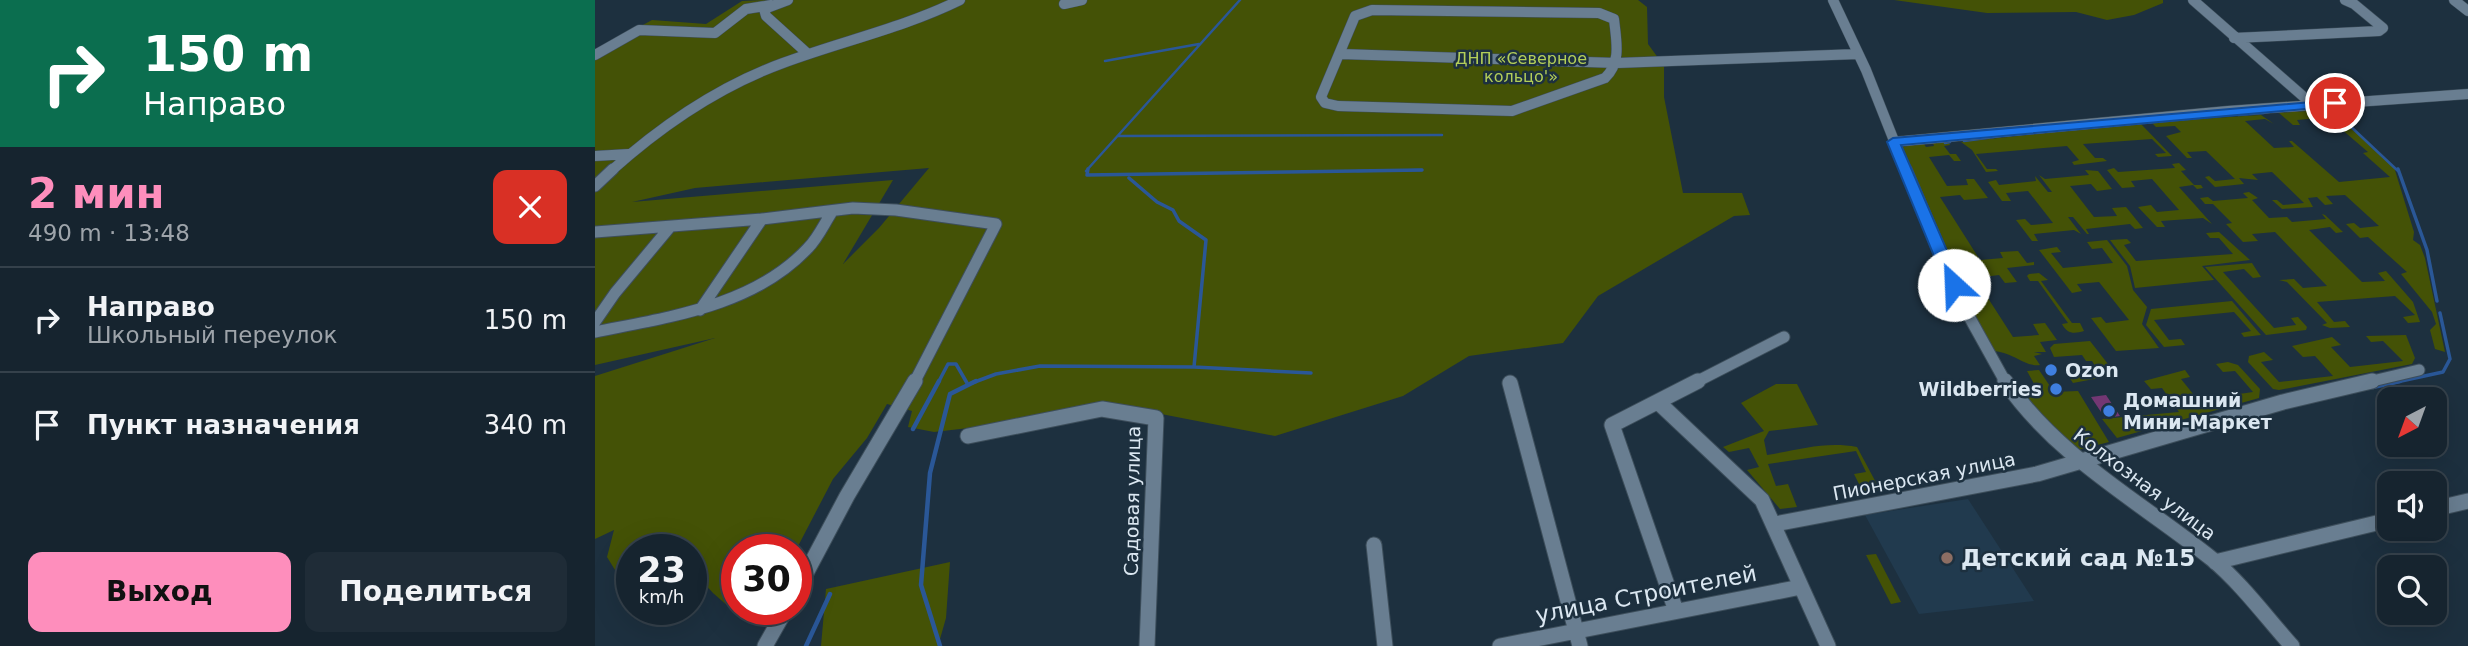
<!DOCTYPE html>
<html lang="ru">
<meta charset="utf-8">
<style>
body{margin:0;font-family:"DejaVu Sans",sans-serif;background:#1f2c37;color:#f1f3f6;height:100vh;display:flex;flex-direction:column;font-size:26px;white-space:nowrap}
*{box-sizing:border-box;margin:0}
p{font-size:23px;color:#9ea4aa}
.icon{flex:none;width:38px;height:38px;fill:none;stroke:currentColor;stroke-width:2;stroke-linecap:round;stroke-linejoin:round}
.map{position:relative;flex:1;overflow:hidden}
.sheet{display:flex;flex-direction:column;background:#16242f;width:595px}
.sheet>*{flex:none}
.hud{background:#0b6e4f;color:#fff;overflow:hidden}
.needle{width:46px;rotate:221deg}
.tools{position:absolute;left:1782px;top:387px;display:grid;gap:14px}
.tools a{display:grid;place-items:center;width:70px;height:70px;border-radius:14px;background:#16242f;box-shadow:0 7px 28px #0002,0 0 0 2px #35414b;font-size:35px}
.speed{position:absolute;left:21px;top:534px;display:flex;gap:14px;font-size:35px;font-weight:700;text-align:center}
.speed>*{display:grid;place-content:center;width:91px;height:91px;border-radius:50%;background:#16242f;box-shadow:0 7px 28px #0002,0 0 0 2px #35414b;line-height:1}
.speed small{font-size:18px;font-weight:400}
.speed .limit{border:10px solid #d22;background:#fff;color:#111}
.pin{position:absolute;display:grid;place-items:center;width:60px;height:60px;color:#fff;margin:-30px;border:4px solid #fff;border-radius:50%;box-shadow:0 2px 7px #0007}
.me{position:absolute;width:77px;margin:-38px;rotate:335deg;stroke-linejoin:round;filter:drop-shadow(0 0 5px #0008)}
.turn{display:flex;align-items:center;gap:24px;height:147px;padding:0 28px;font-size:32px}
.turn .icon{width:91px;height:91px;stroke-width:2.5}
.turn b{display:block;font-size:49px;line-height:60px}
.round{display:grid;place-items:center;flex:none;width:74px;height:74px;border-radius:14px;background:#1f2c37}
.overview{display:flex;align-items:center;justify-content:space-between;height:119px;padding:0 28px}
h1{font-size:42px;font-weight:700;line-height:52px;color:#fe8ebc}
.cta{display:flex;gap:14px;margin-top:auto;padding:14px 28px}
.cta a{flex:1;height:80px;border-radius:14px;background:#fe8ebc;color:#111;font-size:28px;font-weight:700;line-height:80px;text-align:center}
.cta a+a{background:#1f2c37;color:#f1f3f6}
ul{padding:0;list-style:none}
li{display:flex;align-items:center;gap:21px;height:105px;padding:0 28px;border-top:2px solid #35414b}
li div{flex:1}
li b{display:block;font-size:26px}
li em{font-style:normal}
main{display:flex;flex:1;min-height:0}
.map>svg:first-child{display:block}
</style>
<main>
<section class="sheet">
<div class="hud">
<div class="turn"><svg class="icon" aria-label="right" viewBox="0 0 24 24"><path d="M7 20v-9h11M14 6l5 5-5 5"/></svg><div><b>150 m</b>Направо</div></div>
</div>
<div class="overview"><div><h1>2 мин</h1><p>490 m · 13:48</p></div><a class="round" style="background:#d93025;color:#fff"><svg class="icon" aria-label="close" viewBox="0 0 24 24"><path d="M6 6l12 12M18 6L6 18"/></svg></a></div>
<ul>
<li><svg class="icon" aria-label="right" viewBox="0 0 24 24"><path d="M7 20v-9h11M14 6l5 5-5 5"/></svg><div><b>Направо</b><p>Школьный переулок</p></div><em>150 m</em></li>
<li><svg class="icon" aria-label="arrive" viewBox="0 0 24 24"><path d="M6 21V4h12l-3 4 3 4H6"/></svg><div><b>Пункт назначения</b></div><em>340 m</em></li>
</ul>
<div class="cta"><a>Выход</a><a>Поделиться</a></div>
</section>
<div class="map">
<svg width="1873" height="646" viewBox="0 0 1873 646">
<rect width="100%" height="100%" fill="#1d303f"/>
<path fill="#213a4e" d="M 1373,499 L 1439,601 L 1324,614 L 1270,515 Z"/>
<path fill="#445206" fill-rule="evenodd" d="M 168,0 L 1043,0 L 1052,7 L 1053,44 L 1069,66 L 1069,97 L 1088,193 L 1147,193 L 1155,215 L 1139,216 L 1003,296 L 968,343 L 874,356 L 808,396 L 680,436 L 561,413 L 481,407 L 400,425 L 339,432 L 313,427 L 317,411 L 292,404 L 272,438 L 238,479 L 201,550 L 142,550 L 142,609 L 146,609 L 142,614 L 118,593 L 96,569 L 96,550 L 37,550 L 37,565 L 20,570 L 12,557 L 19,530 L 0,539 L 0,376 L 120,338 L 0,365 L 0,51 L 57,20 L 111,24 L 147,1 ZM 334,168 L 284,228 L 248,264 L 298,180 L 37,202 L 100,188 Z
M 1299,0 L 1568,0 L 1568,3 L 1539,15 L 1512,20 L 1481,12 L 1392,13 Z
M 1736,109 L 1799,167 L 1819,232 L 1818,240 L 1825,245 L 1830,258 L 1850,352 L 1840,349 L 1835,330 L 1841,324 L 1837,312 L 1806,274 L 1812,272 L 1773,237 L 1765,238 L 1751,224 L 1759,223 L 1765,228 L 1784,226 L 1750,195 L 1731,196 L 1738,204 L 1730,205 L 1722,197 L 1713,198 L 1718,207 L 1687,209 L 1677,200 L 1682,200 L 1688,205 L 1709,203 L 1677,172 L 1657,174 L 1663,180 L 1644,178 L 1649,184 L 1620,187 L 1610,177 L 1614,176 L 1620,181 L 1640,179 L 1611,151 L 1592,152 L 1597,158 L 1592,158 L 1571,136 L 1586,132 L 1580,126 L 1561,127 L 1556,122 L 1666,115 L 1679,124 L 1670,119 L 1650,121 L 1679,148 L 1699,147 L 1694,141 L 1697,141 L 1744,182 L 1795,177 L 1768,153 L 1773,152 L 1738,122 L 1731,123 L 1725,118 L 1702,120 L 1705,125 L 1698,125 L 1684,113 Z
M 1545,123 L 1577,156 L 1563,157 L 1560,154 L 1571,153 L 1557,139 L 1488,144 L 1500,158 L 1508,158 L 1512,161 L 1479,165 L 1477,162 L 1484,160 L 1472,146 L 1381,154 L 1392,169 L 1401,169 L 1403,171 L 1391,172 L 1377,150 L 1366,142 Z
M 1353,141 L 1355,145 L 1349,146 L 1355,154 L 1361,154 L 1366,161 L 1359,161 L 1354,155 L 1334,157 L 1352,186 L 1373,185 L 1371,179 L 1379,179 L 1393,198 L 1369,200 L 1365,195 L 1345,197 L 1385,260 L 1408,258 L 1405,252 L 1423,251 L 1432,263 L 1439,262 L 1439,265 L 1412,268 L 1422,282 L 1410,283 L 1404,275 L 1380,278 L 1418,337 L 1444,335 L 1438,324 L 1450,323 L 1462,340 L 1445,342 L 1451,352 L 1439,352 L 1447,354 L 1439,356 L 1445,365 C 1428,367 1418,351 1396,351 L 1373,306 L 1305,147 L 1329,144 L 1331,147 L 1339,146 L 1338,143 Z
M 1584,163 L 1591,170 L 1586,171 L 1599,185 L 1606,185 L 1608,188 L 1602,189 L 1598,185 L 1584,187 L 1617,224 L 1608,218 L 1566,221 L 1570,227 L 1562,227 L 1543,207 L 1556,205 L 1562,212 L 1584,210 L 1557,179 L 1536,181 L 1540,187 L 1527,188 L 1512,170 L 1519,168 L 1523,172 L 1580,168 L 1577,164 Z
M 1490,170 L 1503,171 L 1517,189 L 1502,191 L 1496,184 L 1475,186 L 1499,217 L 1522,216 L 1517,208 L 1531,207 L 1548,228 L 1540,229 L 1535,224 L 1491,229 L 1494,234 L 1492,234 L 1478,217 L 1473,217 L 1486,234 L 1479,230 L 1439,234 L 1443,241 L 1437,241 L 1421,220 L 1430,219 L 1436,225 L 1458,223 L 1433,191 L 1411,193 L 1416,201 L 1407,201 L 1393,182 L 1401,180 L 1404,185 L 1441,181 L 1440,176 L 1453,192 L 1457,192 L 1444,175 L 1450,179 L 1494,175 Z
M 1654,192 L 1663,198 L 1657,200 L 1674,218 L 1692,217 L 1697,222 L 1731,219 L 1727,214 L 1730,215 L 1748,232 L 1741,233 L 1735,227 L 1714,230 L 1767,282 L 1790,281 L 1783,273 L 1791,271 L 1818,302 L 1825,322 L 1813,323 L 1808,317 L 1820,315 L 1800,296 L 1722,302 L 1739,322 L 1750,321 L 1755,327 L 1735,328 L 1727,325 L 1732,323 L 1692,282 L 1684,280 L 1699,279 L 1708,288 L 1732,286 L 1680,232 L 1657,234 L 1663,241 L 1648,242 L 1631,224 L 1637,223 L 1618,204 L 1610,204 L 1605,198 L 1613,197 L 1618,201 L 1653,198 L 1648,193 Z
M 1624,232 L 1655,260 L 1607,266 L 1619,280 L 1540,288 L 1535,266 L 1515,240 L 1532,239 L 1536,243 L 1529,245 L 1541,261 L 1638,254 L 1624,238 L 1615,238 L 1611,233 Z
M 1512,240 L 1532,266 L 1538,290 L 1552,307 L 1547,324 L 1564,348 L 1521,351 L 1496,318 L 1506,317 L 1511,323 L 1534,320 L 1504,282 L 1482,284 L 1487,291 L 1477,293 L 1444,250 L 1462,247 L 1466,252 L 1456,253 L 1468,268 L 1518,263 L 1507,248 L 1497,249 L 1492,242 Z
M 1657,263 L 1666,277 L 1658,278 L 1649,269 L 1628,272 L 1679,328 L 1701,325 L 1696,318 L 1703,317 L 1712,327 L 1711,330 L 1671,335 L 1610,267 Z
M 1444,273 L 1453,280 L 1446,281 L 1477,323 L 1485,323 L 1489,331 C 1479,334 1472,334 1467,324 L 1473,323 L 1443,281 L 1435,281 L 1432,276 L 1434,274 Z
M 1637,301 L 1666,335 L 1649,337 L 1646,333 L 1656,331 L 1639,312 L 1559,320 L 1574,340 L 1586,339 L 1590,345 L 1569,347 L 1551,325 L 1556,309 Z
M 1811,335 L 1820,358 L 1817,364 L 1684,390 L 1678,389 L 1653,362 L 1654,356 L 1669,352 L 1678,360 L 1666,362 L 1684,382 L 1738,376 L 1720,356 L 1708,357 L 1697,346 L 1737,337 L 1746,345 L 1736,347 L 1755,367 L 1808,361 L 1788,341 L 1776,342 L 1771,336 Z
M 1495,341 L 1520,373 L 1515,376 L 1478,383 L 1474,377 L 1505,374 L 1497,361 L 1491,361 L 1487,355 L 1459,357 L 1455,348 L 1459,344 Z
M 1633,362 L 1643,365 L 1665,389 L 1664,398 L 1522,438 L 1507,419 L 1584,412 L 1567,388 L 1556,389 L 1549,381 L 1590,370 L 1595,377 L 1586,379 L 1603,400 L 1658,392 L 1640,371 L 1628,372 L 1621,364 Z
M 1444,370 L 1459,392 L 1483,391 L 1514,442 L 1479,451 L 1425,395 L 1444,393 L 1432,371 Z
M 1181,384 L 1202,384 L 1223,425 L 1174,431 L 1169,440 L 1172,455 C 1203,450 1230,441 1262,447 L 1285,490 L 1268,492 L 1259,474 L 1271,472 L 1261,451 L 1173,464 L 1181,486 L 1193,484 L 1202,507 L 1185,509 L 1152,470 L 1164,467 L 1154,448 L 1134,452 L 1128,447 L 1169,431 L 1146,403 Z
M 1281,554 L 1306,602 L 1296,604 L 1271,555 Z
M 355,562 L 351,618 L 343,646 L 226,646 L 231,589 Z"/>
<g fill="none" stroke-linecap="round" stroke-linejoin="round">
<path stroke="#2a5797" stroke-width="2.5" d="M 510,61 L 604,44
M 1736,108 L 1803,171
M 1643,115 L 1669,113
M 523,136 L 847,135
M 1369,141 L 1399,137
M 1350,143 L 1355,142
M 491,171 L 645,0
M 762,171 L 827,170"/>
<path stroke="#2a5797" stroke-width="3.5" d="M 493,169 L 492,175 L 827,170
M 1803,169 L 1832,250 L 1842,301
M 534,178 L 562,202 L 578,210 L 584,221 L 611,240 L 599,367 L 716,373
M 343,383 L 353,364 L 361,364 L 372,383
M 377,383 L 401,374 L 445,366 L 599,367
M 1797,383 L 1848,372 L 1855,359 L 1845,313"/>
<path stroke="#2a5797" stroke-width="4.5" d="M 1778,387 L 1805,381
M 318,429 L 344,381
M 211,646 L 235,594
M 345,646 L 326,585 L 335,473 L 355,394 L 381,381"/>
</g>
<path fill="#733773" d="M 1511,395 L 1525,416 L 1510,418 L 1496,397 Z"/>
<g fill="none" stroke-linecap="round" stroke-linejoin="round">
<g stroke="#3d4e5b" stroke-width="11">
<path id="minor-far2" d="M 193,0 L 169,9 L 171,16 L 213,54
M 1238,0 L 1271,70 L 1311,171
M 1598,0 L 1718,105
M 1859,0 L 1873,11
M 469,4 L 487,0
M 777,10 L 1004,13 L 1019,19 C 1021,40 1027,62 1010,78 L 917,111 L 743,106 L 730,103 L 726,97 L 760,16 Z
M 1639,38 L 1784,31 L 1788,28 L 1759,4 L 1750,0
M 746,54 L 1022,63 L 1263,54
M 0,55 L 44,30 L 120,33 L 151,9 L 176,5
M 1298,142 L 1633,111 L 1873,94
M 0,156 L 34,154
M 16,171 C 66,126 125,86 188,63 C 247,41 308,28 365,0"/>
</g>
<g stroke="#3d4e5b" stroke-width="13">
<path id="minor-far1" d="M 1311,169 L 1371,311 L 1411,383
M 0,186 L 18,169
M 0,232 L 167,219 L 258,208 L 301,210 L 401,224 L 319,383
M 105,310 L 167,219
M 0,322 L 20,293 L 75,227
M 0,332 C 74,317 159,306 213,248 C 223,238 229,224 237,212
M 1099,383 L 1189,337
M 1769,383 L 1824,370"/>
</g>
<g stroke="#3d4e5b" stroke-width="17">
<path id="minor" d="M 1410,381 C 1463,458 1546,502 1617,559 C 1647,584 1671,617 1697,646
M 915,383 L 985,646
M 1064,403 L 1167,500 L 1233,646
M 373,436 L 507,409 L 561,418 L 552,646
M 1839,509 L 1873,501
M 1180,524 L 1442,474 L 1688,402 L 1777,381
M 779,545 L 790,646
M 1620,562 L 1794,520
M 201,592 L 252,496 L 320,381
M 1081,611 L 1017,425 L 1103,381
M 170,646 L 191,609
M 905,646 L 1206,587"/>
</g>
<use href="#minor-far2" stroke="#697e91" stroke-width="10"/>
<use href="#minor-far1" stroke="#697e91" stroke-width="11"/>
<use href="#minor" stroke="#697e91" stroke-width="15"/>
</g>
<path fill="#1a73e8" stroke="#114b97" stroke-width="2" d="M 1740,100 L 1746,103 L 1744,106 L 1306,145 L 1367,285 L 1359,290 L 1351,285 L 1292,142 L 1298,138 Z"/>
<g fill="#3f7fe0" stroke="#1d303f" stroke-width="2.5">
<circle cx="1456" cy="370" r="7"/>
<circle cx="1461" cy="389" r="7"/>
<circle cx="1514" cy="411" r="7"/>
</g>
<circle fill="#8d6e63" stroke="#1d303f" stroke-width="2.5" cx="1352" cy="558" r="7"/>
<g text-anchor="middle" stroke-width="5" stroke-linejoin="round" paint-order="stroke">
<g font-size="16" fill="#b3ce59" stroke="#1d303f">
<text x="926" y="64">ДНП «Северное<tspan x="926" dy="18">кольцо'»</tspan></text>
</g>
<g font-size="19" font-weight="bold" fill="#dbe7f1" stroke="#1d303f" text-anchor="start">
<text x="1470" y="377">Ozon</text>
<text x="1447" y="396" text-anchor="end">Wildberries</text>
<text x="1528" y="407">Домашний<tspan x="1528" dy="22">Мини-Маркет</tspan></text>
</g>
<g font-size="19" fill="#dbe7f1" stroke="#1d303f">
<text transform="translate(1329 476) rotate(-11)" y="7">Пионерская улица</text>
<text transform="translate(1550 484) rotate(37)" y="7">Колхозная улица</text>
<text transform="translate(537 501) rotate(-89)" y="7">Садовая улица</text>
</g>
<g font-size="23" font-weight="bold" fill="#dbe7f1" stroke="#1d303f" text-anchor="start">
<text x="1366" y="566">Детский сад №15</text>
</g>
<g font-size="23" fill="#dbe7f1" stroke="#1d303f">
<text transform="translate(1051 594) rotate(-11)" y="8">улица Строителей</text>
</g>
</g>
</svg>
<div class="tools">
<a><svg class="needle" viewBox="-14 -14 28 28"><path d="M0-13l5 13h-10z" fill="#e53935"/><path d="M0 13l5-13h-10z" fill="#9ea4aa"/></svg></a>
<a><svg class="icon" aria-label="sound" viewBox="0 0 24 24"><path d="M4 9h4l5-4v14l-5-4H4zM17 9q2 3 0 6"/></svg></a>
<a><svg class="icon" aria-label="search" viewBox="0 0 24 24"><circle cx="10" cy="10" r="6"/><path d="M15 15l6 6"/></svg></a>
</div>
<div class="speed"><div>23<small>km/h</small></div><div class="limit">30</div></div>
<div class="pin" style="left:1740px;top:103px;background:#d93025"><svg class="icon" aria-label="arrive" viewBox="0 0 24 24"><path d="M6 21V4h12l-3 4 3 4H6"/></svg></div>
<svg class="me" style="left:1359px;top:285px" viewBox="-20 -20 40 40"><circle r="19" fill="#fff"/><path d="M0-13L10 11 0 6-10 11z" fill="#1a73e8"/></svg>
</div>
</main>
